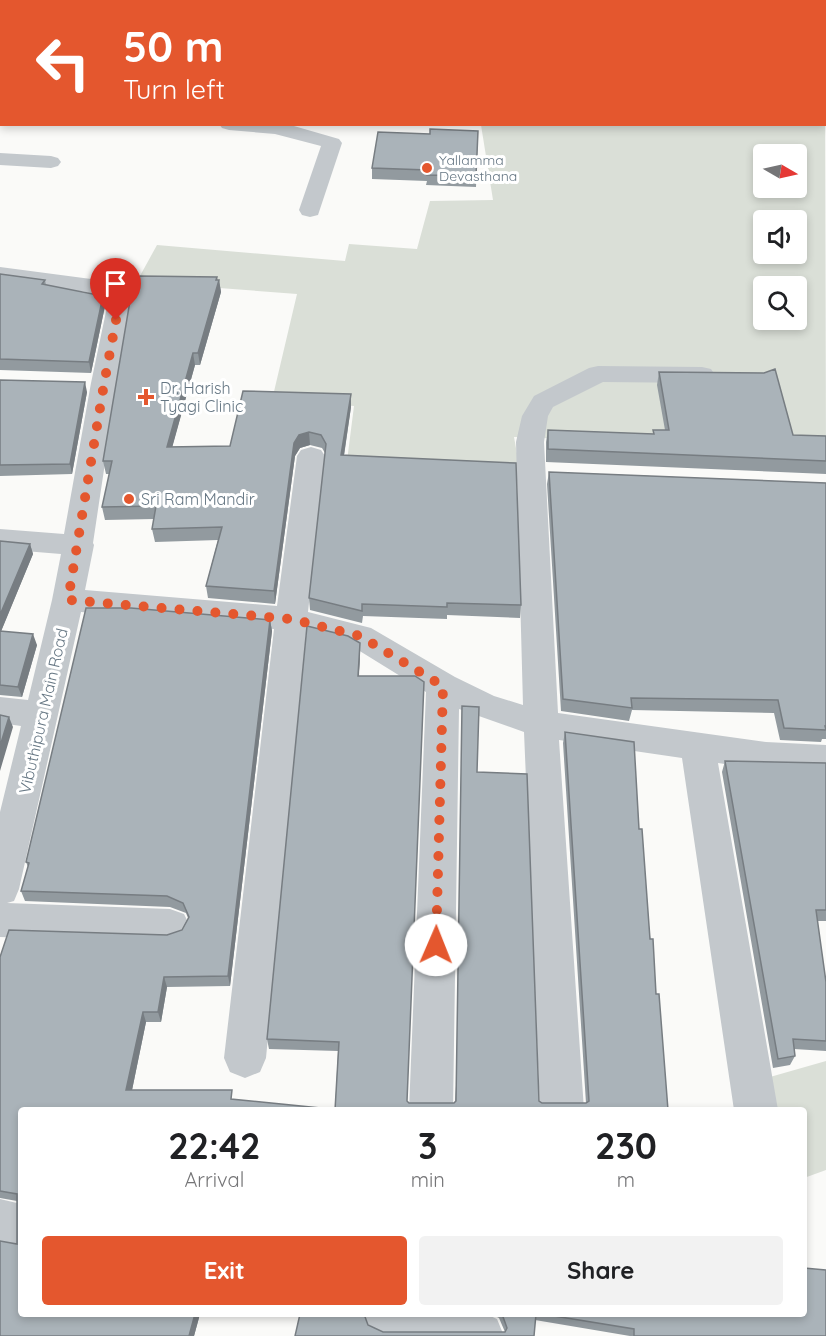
<!DOCTYPE html>
<style>
body{margin:0;font-family:Quicksand,sans-serif;background:#f2f2f2;color:#202124;height:100vh;display:flex;flex-direction:column;font-size:22px;white-space:nowrap}
*{box-sizing:border-box;margin:0}
p{font-size:20px;color:#757577}
.icon{flex:none;width:33px;height:33px;fill:none;stroke:currentColor;stroke-width:2;stroke-linecap:round;stroke-linejoin:round}
.map{position:relative;flex:1;overflow:hidden}
.side{position:absolute;left:18px;top:1107px;width:789px;height:210px;display:flex;flex-direction:column;background:#fff;border-radius:6px;box-shadow:0 3px 9px #0003}
.side>*{flex:none}
.top-card{position:absolute;left:0px;top:0px;width:826px;height:126px;box-shadow:0 3px 9px #0003;background:#e4572e;color:#fff;overflow:hidden}
.needle{width:39px;rotate:99deg}
.buttons{position:absolute;left:753px;top:144px;display:grid;gap:12px}
.buttons a{display:grid;place-items:center;width:54px;height:54px;border-radius:6px;background:#fff;box-shadow:0 3px 9px #0003;font-size:30px}
.pin{position:absolute;display:grid;place-items:center;width:51px;height:51px;color:#fff;margin:-62px -26px;border-radius:50% 50% 50% 0;rotate:-45deg;box-shadow:0 0 6px #0007}
.pin .icon{rotate:45deg}
.me{position:absolute;width:66px;margin:-33px;rotate:1deg;stroke-linejoin:round;filter:drop-shadow(0 0 4px #0008)}
.turn{display:flex;align-items:center;gap:21px;height:126px;padding:0 24px;font-size:27px}
.turn .icon{width:78px;height:78px;stroke-width:2.5}
.turn b{display:block;font-size:42px;line-height:51px}
.eta{display:flex;justify-content:space-evenly;align-items:center;height:102px;text-align:center}
.eta b{font-size:36px;font-weight:700;line-height:42px}
.button{display:flex;gap:12px;margin-top:auto;padding:12px 24px}
.button a{flex:1;height:69px;border-radius:6px;background:#e4572e;color:#fff;font-size:24px;font-weight:700;line-height:69px;text-align:center}
.button a+a{background:#f2f2f2;color:#202124}
.map>svg:first-child{display:block}
</style>
<div class="map">
<svg width="826" height="1336" viewBox="0 0 826 1336">
<rect width="100%" height="100%" fill="#fafaf8"/>
<path fill="#dadfd7" fill-rule="evenodd" d="M 825,89 L 826,448 L 514,437 L 521,476 L 347,461 L 354,406 L 272,400 L 297,294 L 219,288 L 135,285 L 157,245 L 345,261 L 349,244 L 417,249 L 430,201 L 493,200 L 481,125 L 825,124 ZM 764,154 L 796,154 L 796,188 L 764,188 ZM 764,220 L 796,220 L 796,254 L 764,254 ZM 764,286 L 796,286 L 796,320 L 764,320 Z
M 826,1061 L 826,1170 L 804,1178 L 804,1110 L 767,1110 L 763,1079 Z"/>
<g fill="none" stroke-linecap="round" stroke-linejoin="round">
<path fill="#c3c8cc" fill-rule="evenodd" d="M 510,0 L 528,0 L 528,2 L 510,2 Z
M 0,46 L 2,46 L 2,56 L 0,56 Z
M 0,107 L 2,107 L 2,119 L 0,119 Z
M 219,124 L 287,124 L 339,139 L 342,143 L 318,215 L 310,217 L 302,215 L 299,210 L 321,146 L 275,134 L 229,130 L 222,128 Z
M 0,153 L 51,156 L 58,158 L 61,162 L 58,166 L 51,168 L 0,165 Z
M 0,267 L 91,279 L 130,294 L 133,299 L 117,383 L 93,543 L 94,545 L 85,590 L 277,606 L 297,456 L 301,450 L 311,447 L 321,450 L 325,456 L 308,612 L 371,628 L 455,677 L 494,696 L 523,705 L 516,442 L 522,416 L 534,396 L 589,368 L 598,366 L 702,367 L 711,369 L 715,375 L 711,381 L 702,383 L 603,382 L 553,407 L 548,416 L 544,442 L 558,713 L 766,742 L 826,745 L 826,773 L 766,770 L 718,763 L 778,1110 L 734,1110 L 682,758 L 559,740 L 584,1110 L 540,1110 L 524,732 L 459,709 L 453,1110 L 409,1110 L 426,692 L 350,645 L 306,634 L 266,1058 L 260,1072 L 245,1078 L 230,1072 L 224,1058 L 274,629 L 81,612 L 19,889 L 14,901 L 7,903 L 170,909 L 184,914 L 190,926 L 184,938 L 170,943 L 0,937 L 0,812 L 21,726 L 0,723 L 0,697 L 28,700 L 52,600 L 61,554 L 0,549 L 0,529 L 64,534 L 91,383 L 108,302 L 86,292 L 0,281 Z
M 0,1199 L 21,1204 L 21,1250 L 0,1245 Z
M 364,1314 L 486,1314 L 497,1319 L 504,1336 L 383,1336 L 371,1331 Z"/>
</g>
<path fill="#929a9f" d="M 478,131 L 476,187 L 426,185 L 427,181 L 372,179 L 372,168 L 430,134 Z
M 0,274 L 45,280 L 46,285 L 103,296 L 105,306 L 91,373 L 0,370 Z
M 217,280 L 219,280 L 221,292 L 200,365 L 195,365 L 172,447 L 230,446 L 351,394 L 351,407 L 344,456 L 521,605 L 520,618 L 447,615 L 447,619 L 363,616 L 362,623 L 310,610 L 309,598 L 325,453 L 322,448 L 310,445 L 300,448 L 295,456 L 275,604 L 208,598 L 206,586 L 218,540 L 155,542 L 152,529 L 154,519 L 105,520 L 102,507 L 110,474 L 106,474 L 103,461 Z
M 659,372 L 793,435 L 826,436 L 826,474 L 546,462 L 546,442 L 548,430 L 653,434 L 653,430 L 665,430 L 657,385 Z
M 0,380 L 87,392 L 72,474 L 0,476 Z
M 549,472 L 826,483 L 826,739 L 822,739 L 821,742 L 780,740 L 774,713 L 632,710 L 629,721 L 561,711 L 547,484 Z
M 0,541 L 30,544 L 33,554 L 1,631 L 37,645 L 22,697 L 0,695 Z
M 270,620 L 272,631 L 230,986 L 167,987 L 161,1022 L 146,1022 L 132,1090 L 21,1110 L 200,1314 L 194,1336 L 0,1336 L 17,1244 L 17,1201 L 0,1198 L 0,957 L 167,935 L 182,930 L 188,918 L 186,913 L 170,907 L 25,901 L 21,891 L 28,867 L 26,862 Z
M 360,654 L 359,676 L 407,1101 L 409,1103 L 454,1103 L 455,1101 L 477,772 L 539,1101 L 542,1103 L 586,1103 L 563,743 L 565,732 L 639,829 L 668,1110 L 335,1110 L 338,1051 L 269,1049 L 267,1039 Z
M 725,761 L 826,763 L 826,921 L 817,921 L 826,982 L 826,1051 L 794,1049 L 795,1056 L 790,1065 L 773,1068 L 722,772 Z
M 491,1314 L 804,1314 L 826,1336 L 630,1336 L 535,1320 L 534,1336 L 295,1336 L 368,1325 L 383,1332 L 505,1332 L 499,1318 Z"/>
<path fill="#777d82" d="M 217,277 L 218,285 L 219,280 L 221,292 L 200,365 L 198,353 Z
M 103,296 L 105,306 L 91,373 L 89,362 Z
M 193,353 L 195,365 L 169,459 L 167,447 Z
M 85,382 L 87,392 L 72,474 L 70,464 Z
M 351,394 L 351,407 L 342,468 L 341,455 Z
M 309,432 L 310,445 L 300,448 L 295,456 L 275,604 L 274,591 L 294,443 L 299,435 Z
M 30,544 L 33,554 L 0,634 L 0,615 Z
M 270,620 L 272,631 L 230,986 L 228,976 Z
M 33,634 L 37,645 L 22,697 L 18,687 Z
M 360,643 L 360,654 L 358,687 L 358,676 Z
M 9,717 L 13,727 L 0,771 L 0,746 Z
M 164,977 L 167,987 L 161,1022 L 158,1012 Z
M 143,1012 L 146,1022 L 130,1100 L 126,1090 Z
M 195,1314 L 200,1314 L 194,1336 L 189,1336 Z"/>
<path fill="#aab3b9" stroke="#777d82" stroke-width="1.5" d="M 69,0 L 322,0 L 321,2 L 67,2 Z
M 417,0 L 464,0 L 463,2 L 416,2 Z
M 688,0 L 795,0 L 796,2 L 688,2 Z
M 430,129 L 478,131 L 476,176 L 427,175 L 427,170 L 372,168 L 378,132 L 430,134 Z
M 0,274 L 45,280 L 42,284 L 103,296 L 89,362 L 0,359 Z
M 140,276 L 217,277 L 216,280 L 219,280 L 198,353 L 193,353 L 167,447 L 230,446 L 243,391 L 351,394 L 341,455 L 516,463 L 521,605 L 447,603 L 447,607 L 362,604 L 362,611 L 309,598 L 326,444 L 321,435 L 309,432 L 299,435 L 294,443 L 274,591 L 206,586 L 222,527 L 152,529 L 156,506 L 102,507 L 112,461 L 103,461 L 131,295 Z
M 775,369 L 793,435 L 826,436 L 826,461 L 548,449 L 548,430 L 654,434 L 653,430 L 669,430 L 659,372 L 764,373 Z
M 0,380 L 85,382 L 70,464 L 0,465 Z
M 549,472 L 826,483 L 826,726 L 825,726 L 826,730 L 784,728 L 778,700 L 631,698 L 632,708 L 563,699 Z
M 0,541 L 30,544 L 0,615 Z
M 86,608 L 131,608 L 270,620 L 228,976 L 164,977 L 158,1012 L 143,1012 L 126,1090 L 232,1090 L 231,1099 L 330,1109 L 330,1110 L 21,1110 L 21,1314 L 195,1314 L 189,1336 L 0,1336 L 0,1241 L 17,1244 L 17,1194 L 0,1191 L 0,957 L 9,930 L 167,935 L 182,930 L 189,917 L 183,903 L 167,896 L 21,891 L 29,863 L 26,862 Z
M 307,626 L 348,636 L 360,643 L 358,676 L 415,676 L 424,682 L 407,1101 L 409,1103 L 454,1103 L 456,1101 L 462,706 L 479,707 L 477,772 L 527,774 L 539,1101 L 542,1103 L 586,1103 L 589,1101 L 565,732 L 634,742 L 639,829 L 642,829 L 650,939 L 653,939 L 656,994 L 659,994 L 668,1110 L 335,1110 L 339,1042 L 267,1039 Z
M 0,631 L 33,634 L 18,687 L 0,685 Z
M 0,715 L 9,717 L 0,746 Z
M 725,761 L 826,763 L 826,910 L 816,910 L 826,982 L 826,1041 L 793,1039 L 795,1056 L 778,1059 Z
M 804,1268 L 826,1270 L 826,1336 L 634,1336 L 634,1329 L 542,1314 L 804,1314 Z
M 300,1314 L 364,1314 L 368,1325 L 383,1332 L 505,1332 L 507,1328 L 502,1314 L 536,1314 L 534,1336 L 295,1336 Z"/>
<g fill="none" stroke-linecap="round" stroke-linejoin="round">
<path stroke="#e4572e" stroke-width="10" stroke-dasharray="0 18" d="M 116,320 L 104,384 L 68,600 L 291,619 L 360,636 L 443,686 L 436,945"/>
</g>
<g fill="#e4572e" stroke="#fff" stroke-width="2">
<circle cx="427" cy="168" r="6"/>
<path d="M143 388h6v6h6v6h-6v6h-6v-6h-6v-6h6z"/>
<circle cx="129" cy="499" r="6"/>
</g>
<g text-anchor="middle" stroke-width="6" stroke-linejoin="round" paint-order="stroke">
<g font-size="14" fill="#657683" stroke="#fff" text-anchor="start">
<text x="439" y="165">Yallamma<tspan x="439" dy="16">Devasthana</tspan></text>
</g>
<g font-size="16" fill="#657683" stroke="#fff" text-anchor="start">
<text x="160" y="394">Dr. Harish<tspan x="160" dy="18">Tyagi Clinic</tspan></text>
<text x="141" y="505">Sri Ram Mandir</text>
</g>
<g font-size="16" fill="#657683" stroke="#fff">
<text transform="translate(43 711) rotate(-77)" y="6">Vibuthipura Main Road</text>
</g>
</g>
</svg>
<div class="buttons">
<a><svg class="needle" viewBox="-14 -14 28 28"><path d="M0-13l5 13h-10z" fill="#e53935"/><path d="M0 13l5-13h-10z" fill="#757577"/></svg></a>
<a><svg class="icon" aria-label="sound" viewBox="0 0 24 24"><path d="M4 9h4l5-4v14l-5-4H4zM17 9q2 3 0 6"/></svg></a>
<a><svg class="icon" aria-label="search" viewBox="0 0 24 24"><circle cx="10" cy="10" r="6"/><path d="M15 15l6 6"/></svg></a>
</div>
<div class="pin" style="left:116px;top:320px;background:#d93025"><svg class="icon" aria-label="arrive" viewBox="0 0 24 24"><path d="M6 21V4h12l-3 4 3 4H6"/></svg></div>
<svg class="me" style="left:436px;top:945px" viewBox="-20 -20 40 40"><circle r="19" fill="#fff"/><path d="M0-13L10 11 0 6-10 11z" fill="#e4572e"/></svg>
<div class="top-card">
<div class="turn"><svg class="icon" aria-label="left" viewBox="0 0 24 24"><path d="M17 20v-9H6M10 6l-5 5 5 5"/></svg><div><b>50 m</b>Turn left</div></div>
</div>
<section class="side">
<div class="eta">
<div><b>22:42</b><p>Arrival</p></div>
<div><b>3</b><p>min</p></div>
<div><b>230</b><p>m</p></div>
</div>
<div class="button"><a>Exit</a><a>Share</a></div>
</section>
</div>
